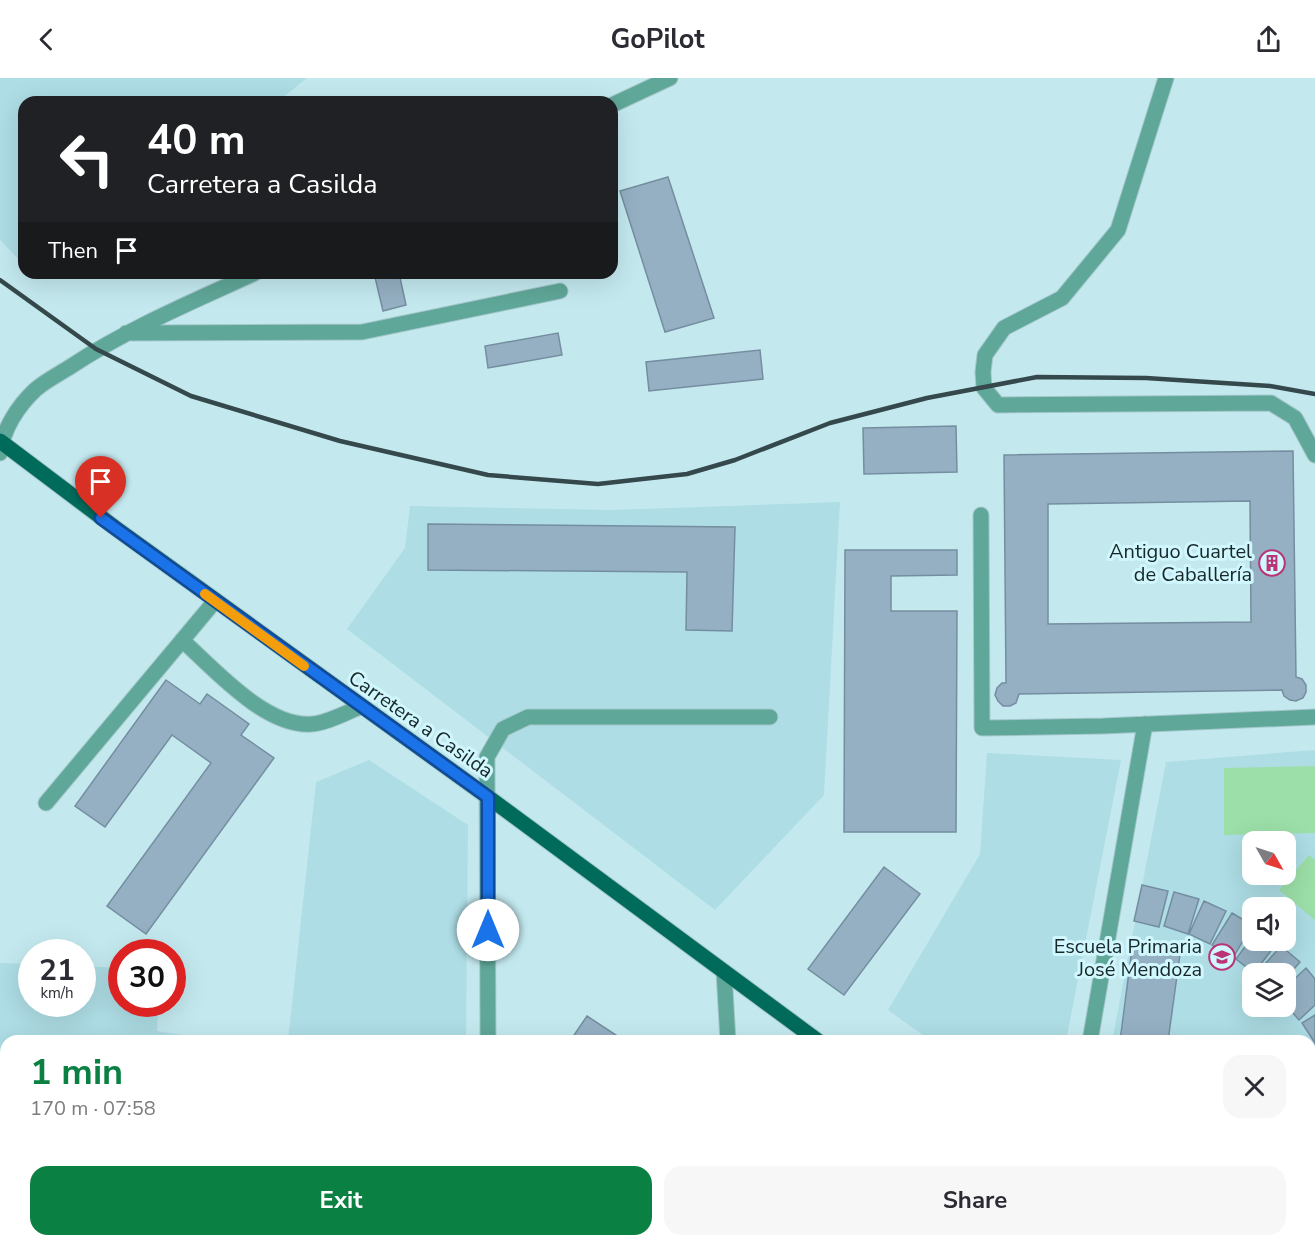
<!DOCTYPE html>
<meta charset="utf-8">
<style>
body{margin:0;font-family:"Nunito Sans",sans-serif;background:#f7f7f7;color:#2b2b33;height:100vh;display:flex;flex-direction:column;font-size:22px;white-space:nowrap}
*{box-sizing:border-box;margin:0}
p{font-size:20px;color:#7c7c81}
.icon{flex:none;width:33px;height:33px;fill:none;stroke:currentColor;stroke-width:2;stroke-linecap:round;stroke-linejoin:round}
.map{position:relative;flex:1;overflow:hidden}
.details{position:absolute;left:0px;top:957px;width:1316px;height:212px;display:flex;flex-direction:column;background:#fff;border-radius:18px 18px 0 0;box-shadow:0 6px 24px #0002}
.details>*{flex:none}
.hud{position:absolute;left:18px;top:18px;width:600px;height:183px;border-radius:18px;box-shadow:0 6px 24px #0002;background:#202124;color:#fff;overflow:hidden}
.needle{width:39px;rotate:129deg}
.tools{position:absolute;left:1242px;top:753px;display:grid;gap:12px}
.tools a{display:grid;place-items:center;width:54px;height:54px;border-radius:12px;background:#fff;box-shadow:0 6px 24px #0002;font-size:30px}
.speed{position:absolute;left:18px;top:861px;display:flex;gap:12px;font-size:30px;font-weight:700;text-align:center}
.speed>*{display:grid;place-content:center;width:78px;height:78px;border-radius:50%;background:#fff;box-shadow:0 6px 24px #0002;line-height:1}
.speed small{font-size:15px;font-weight:400}
.speed .limit{border:9px solid #d22;background:#fff;color:#111}
.pin{position:absolute;display:grid;place-items:center;width:51px;height:51px;color:#fff;margin:-62px -26px;border-radius:50% 50% 50% 0;rotate:-45deg;box-shadow:0 0 6px #0007}
.pin .icon{rotate:45deg}
.me{position:absolute;width:66px;margin:-33px;rotate:0deg;stroke-linejoin:round;filter:drop-shadow(0 0 4px #0008)}
.turn{display:flex;align-items:center;gap:21px;height:126px;padding:0 30px;font-size:27px}
.turn .icon{width:78px;height:78px;stroke-width:2.5}
.turn b{display:block;font-size:42px;line-height:51px}
.then{display:flex;align-items:center;height:57px;padding:0 30px;background:#0003;gap:12px;font-size:22px}
.round{display:grid;place-items:center;flex:none;width:63px;height:63px;border-radius:18px;background:#f7f7f7}
.headline{display:flex;align-items:center;justify-content:space-between;height:102px;padding:0 30px}
h1{font-size:36px;font-weight:700;line-height:45px;color:#0b8043}
.cta{display:flex;gap:12px;margin-top:auto;padding:12px 30px}
.cta a{flex:1;height:69px;border-radius:18px;background:#0b8043;color:#fff;font-size:24px;font-weight:700;line-height:69px;text-align:center}
.cta a+a{background:#f7f7f7;color:#2b2b33}
header{display:flex;justify-content:space-between;align-items:center;height:78px;padding:0 30px;background:#fff;font-size:27px;font-weight:700}
.map>svg:first-child{display:block}
</style>
<header><svg class="icon" aria-label="back" viewBox="0 0 24 24"><path d="M15 5l-7 7 7 7"/></svg>GoPilot<svg class="icon" aria-label="share" viewBox="0 0 24 24"><path d="M12 15V3M7 8l5-5 5 5M5 13v7h14v-7"/></svg></header>
<div class="map">
<svg width="1315" height="1168" viewBox="0 0 1315 1168">
<rect width="100%" height="100%" fill="#c3e9ef"/>
<path fill="#aedde5" fill-rule="evenodd" d="M 0,0 L 307,0 L 277,24 L 24,24 L 24,187 L 0,162 Z
M 840,424 L 824,717 L 715,832 L 347,551 L 405,470 L 410,428 L 612,432 Z
M 1315,672 L 1315,1101 L 1310,1101 L 1310,963 L 1112,963 L 1166,684 ZM 1252,764 L 1286,764 L 1286,796 L 1252,796 ZM 1252,830 L 1286,830 L 1286,862 L 1252,862 ZM 1252,896 L 1286,896 L 1286,928 L 1252,928 Z
M 987,675 L 1121,682 L 1066,963 L 931,963 L 888,932 L 980,776 Z
M 369,682 L 468,747 L 466,963 L 288,963 L 316,704 Z
M 0,885 L 31,886 L 32,926 L 82,926 L 83,888 L 121,890 L 122,926 L 158,926 L 157,953 L 221,963 L 6,963 L 6,1046 L 0,1045 Z
M 1006,1162 L 1009,1168 L 752,1168 L 752,1163 Z"/>
<path fill="#9cdfa8" d="M 1315,688 L 1315,755 L 1224,757 L 1224,690 Z
M 1309,777 L 1315,782 L 1315,842 L 1279,812 Z"/>
<path fill="#95b0c3" stroke="#748ea0" stroke-width="1.5" fill-rule="evenodd" d="M 668,99 L 714,240 L 665,254 L 620,113 Z
M 374,195 L 399,195 L 406,227 L 383,233 Z
M 558,255 L 562,277 L 488,290 L 485,268 Z
M 760,272 L 763,301 L 649,313 L 646,284 Z
M 956,348 L 957,394 L 864,396 L 863,350 Z
M 1293,373 L 1296,599 L 1302,601 L 1306,607 L 1306,614 L 1303,620 L 1296,623 L 1290,622 L 1284,618 L 1282,612 L 1019,616 L 1016,625 L 1010,628 L 1003,628 L 998,623 L 995,617 L 997,610 L 1002,605 L 1006,605 L 1004,377 ZM 1250,423 L 1251,544 L 1048,546 L 1048,426 Z
M 428,446 L 735,449 L 732,553 L 686,552 L 687,494 L 428,492 Z
M 845,472 L 957,472 L 957,497 L 891,498 L 891,533 L 957,533 L 956,754 L 844,754 Z
M 166,602 L 200,626 L 207,616 L 249,646 L 241,657 L 274,680 L 146,856 L 107,828 L 211,685 L 172,657 L 105,749 L 75,728 Z
M 884,789 L 920,816 L 844,917 L 808,891 Z
M 1142,807 L 1168,813 L 1159,849 L 1134,843 Z
M 1174,814 L 1199,821 L 1188,856 L 1164,848 Z
M 1204,823 L 1226,833 L 1210,866 L 1189,856 Z
M 1232,835 L 1252,847 L 1233,880 L 1212,867 Z
M 1252,859 L 1252,862 L 1273,862 L 1277,865 L 1254,895 L 1236,881 Z
M 1133,863 L 1181,869 L 1168,963 L 1120,963 Z
M 1281,868 L 1300,884 L 1286,900 L 1286,896 L 1256,896 Z
M 1306,890 L 1315,901 L 1315,927 L 1299,942 L 1286,927 L 1286,909 Z
M 1315,937 L 1315,965 L 1302,945 Z
M 587,938 L 625,963 L 570,963 Z
M 1310,1053 L 1315,1053 L 1315,1094 L 1310,1094 Z
M 0,1093 L 6,1094 L 6,1124 L 0,1124 Z
M 0,1146 L 6,1147 L 6,1162 L 56,1162 L 55,1168 L 0,1168 Z
M 1310,1153 L 1315,1153 L 1315,1168 L 1280,1168 L 1281,1162 L 1310,1162 Z
M 360,1162 L 452,1162 L 452,1168 L 360,1168 Z
M 766,1162 L 904,1162 L 910,1168 L 773,1168 Z
M 1188,1162 L 1239,1162 L 1238,1168 L 1188,1168 Z"/>
<g fill="none" stroke-linecap="round" stroke-linejoin="round">
<g stroke="#a4c6cb" stroke-width="17">
<path id="minor" d="M 1166,0 L 1118,152 L 1062,220 L 1004,250 L 985,277 L 983,294 L 984,310 L 998,327 L 1271,325 L 1295,340 L 1315,377
M 612,27 L 670,0
M 126,255 L 362,254 L 560,213
M 0,375 C 3,351 18,328 35,312 C 45,303 59,296 70,289 C 127,251 192,224 255,195
M 981,437 L 982,650 L 1103,648 L 1315,639
M 182,562 C 214,591 266,650 312,646 C 328,645 346,634 361,629
M 46,725 L 215,523
M 724,894 L 728,963
M 488,963 L 487,679 L 503,651 L 528,639 L 770,639
M 1090,963 L 1145,646
M 0,1075 L 6,1075
M 740,1162 L 740,1168
M 1036,1162 L 1037,1168
M 487,1168 L 487,1162"/>
</g>
<g stroke="#a4c6cb" stroke-width="17">
<path id="major" d="M 0,363 L 118,452 L 488,719 L 818,963
M 1310,1125 L 1315,1125"/>
</g>
<use href="#minor" stroke="#5fa798" stroke-width="15"/>
<use href="#major" stroke="#006a5b" stroke-width="15"/>
<path stroke="#35484b" stroke-width="4.5" d="M 0,202 L 96,271 L 191,318 L 340,363 L 488,397 L 598,406 L 687,396 L 735,382 L 830,345 L 927,320 L 1037,299 L 1146,300 L 1270,308 L 1315,316"/>
</g>
<g fill="none" stroke-linecap="round" stroke-linejoin="round">
<g stroke="#114b97" stroke-width="15">
<path id="route" d="M 101,440 L 488,719 L 488,852"/>
</g>
<use href="#route" stroke="#1a73e8" stroke-width="10"/>
<path stroke="#f59e0b" stroke-width="10" d="M 205,516 L 304,588"/>
</g>
<defs>
<g id="building-ring" transform="scale(1.35)"><circle r="9.5" fill="#d0f7fd" stroke="#ba3476" stroke-width="1.5"/><path d="M-4-6H4V6H1V3H-1V6H-4ZM-2.5-4.3h1.7v1.8h-1.7ZM.8-4.3h1.7v1.8H.8ZM-2.5-1h1.7V.8h-1.7ZM.8-1h1.7V.8H.8Z" fill="#ba3476"/></g>
<g id="school-ring" transform="scale(1.35)"><circle r="9.5" fill="#d0f7fd" stroke="#ba3476" stroke-width="1.5"/><path d="M0-5L7-2L0 1L-7-2ZM-4 1L0 2.5L4 1V4Q0 6-4 4Z" fill="#ba3476"/></g>
</defs>
<g fill-rule="evenodd">
<use href="#building-ring" x="1272" y="485"/>
<use href="#school-ring" x="1222" y="879"/>
</g>
<g text-anchor="middle" stroke-width="6" stroke-linejoin="round" paint-order="stroke">
<g font-size="20" fill="#182729" stroke="#d0f7fd" text-anchor="end">
<text x="1252" y="480">Antiguo Cuartel<tspan x="1252" dy="23">de Caballería</tspan></text>
<text x="1202" y="875">Escuela Primaria<tspan x="1202" dy="23">José Mendoza</tspan></text>
</g>
<g font-size="20" fill="#182729" stroke="#d0f7fd">
<text transform="translate(421 646) rotate(35)" y="7">Carretera a Casilda</text>
</g>
</g>
</svg>
<div class="tools">
<a><svg class="needle" viewBox="-14 -14 28 28"><path d="M0-13l5 13h-10z" fill="#e53935"/><path d="M0 13l5-13h-10z" fill="#7c7c81"/></svg></a>
<a><svg class="icon" aria-label="sound" viewBox="0 0 24 24"><path d="M4 9h4l5-4v14l-5-4H4zM17 9q2 3 0 6"/></svg></a>
<a><svg class="icon" aria-label="layers" viewBox="0 0 24 24"><path d="M12 4l9 5-9 5-9-5zM3 14l9 5 9-5"/></svg></a>
</div>
<div class="speed"><div>21<small>km/h</small></div><div class="limit">30</div></div>
<div class="pin" style="left:101px;top:440px;background:#d93025"><svg class="icon" aria-label="arrive" viewBox="0 0 24 24"><path d="M6 21V4h12l-3 4 3 4H6"/></svg></div>
<svg class="me" style="left:488px;top:852px" viewBox="-20 -20 40 40"><circle r="19" fill="#fff"/><path d="M0-13L10 11 0 6-10 11z" fill="#1a73e8"/></svg>
<div class="hud">
<div class="turn"><svg class="icon" aria-label="left" viewBox="0 0 24 24"><path d="M17 20v-9H6M10 6l-5 5 5 5"/></svg><div><b>40 m</b>Carretera a Casilda</div></div>
<div class="then">Then<svg class="icon" aria-label="arrive" viewBox="0 0 24 24"><path d="M6 21V4h12l-3 4 3 4H6"/></svg></div>
</div>
<section class="details">
<div class="headline"><div><h1>1 min</h1><p>170 m · 07:58</p></div><a class="round"><svg class="icon" aria-label="close" viewBox="0 0 24 24"><path d="M6 6l12 12M18 6L6 18"/></svg></a></div>
<div class="cta"><a>Exit</a><a>Share</a></div>
</section>
</div>
